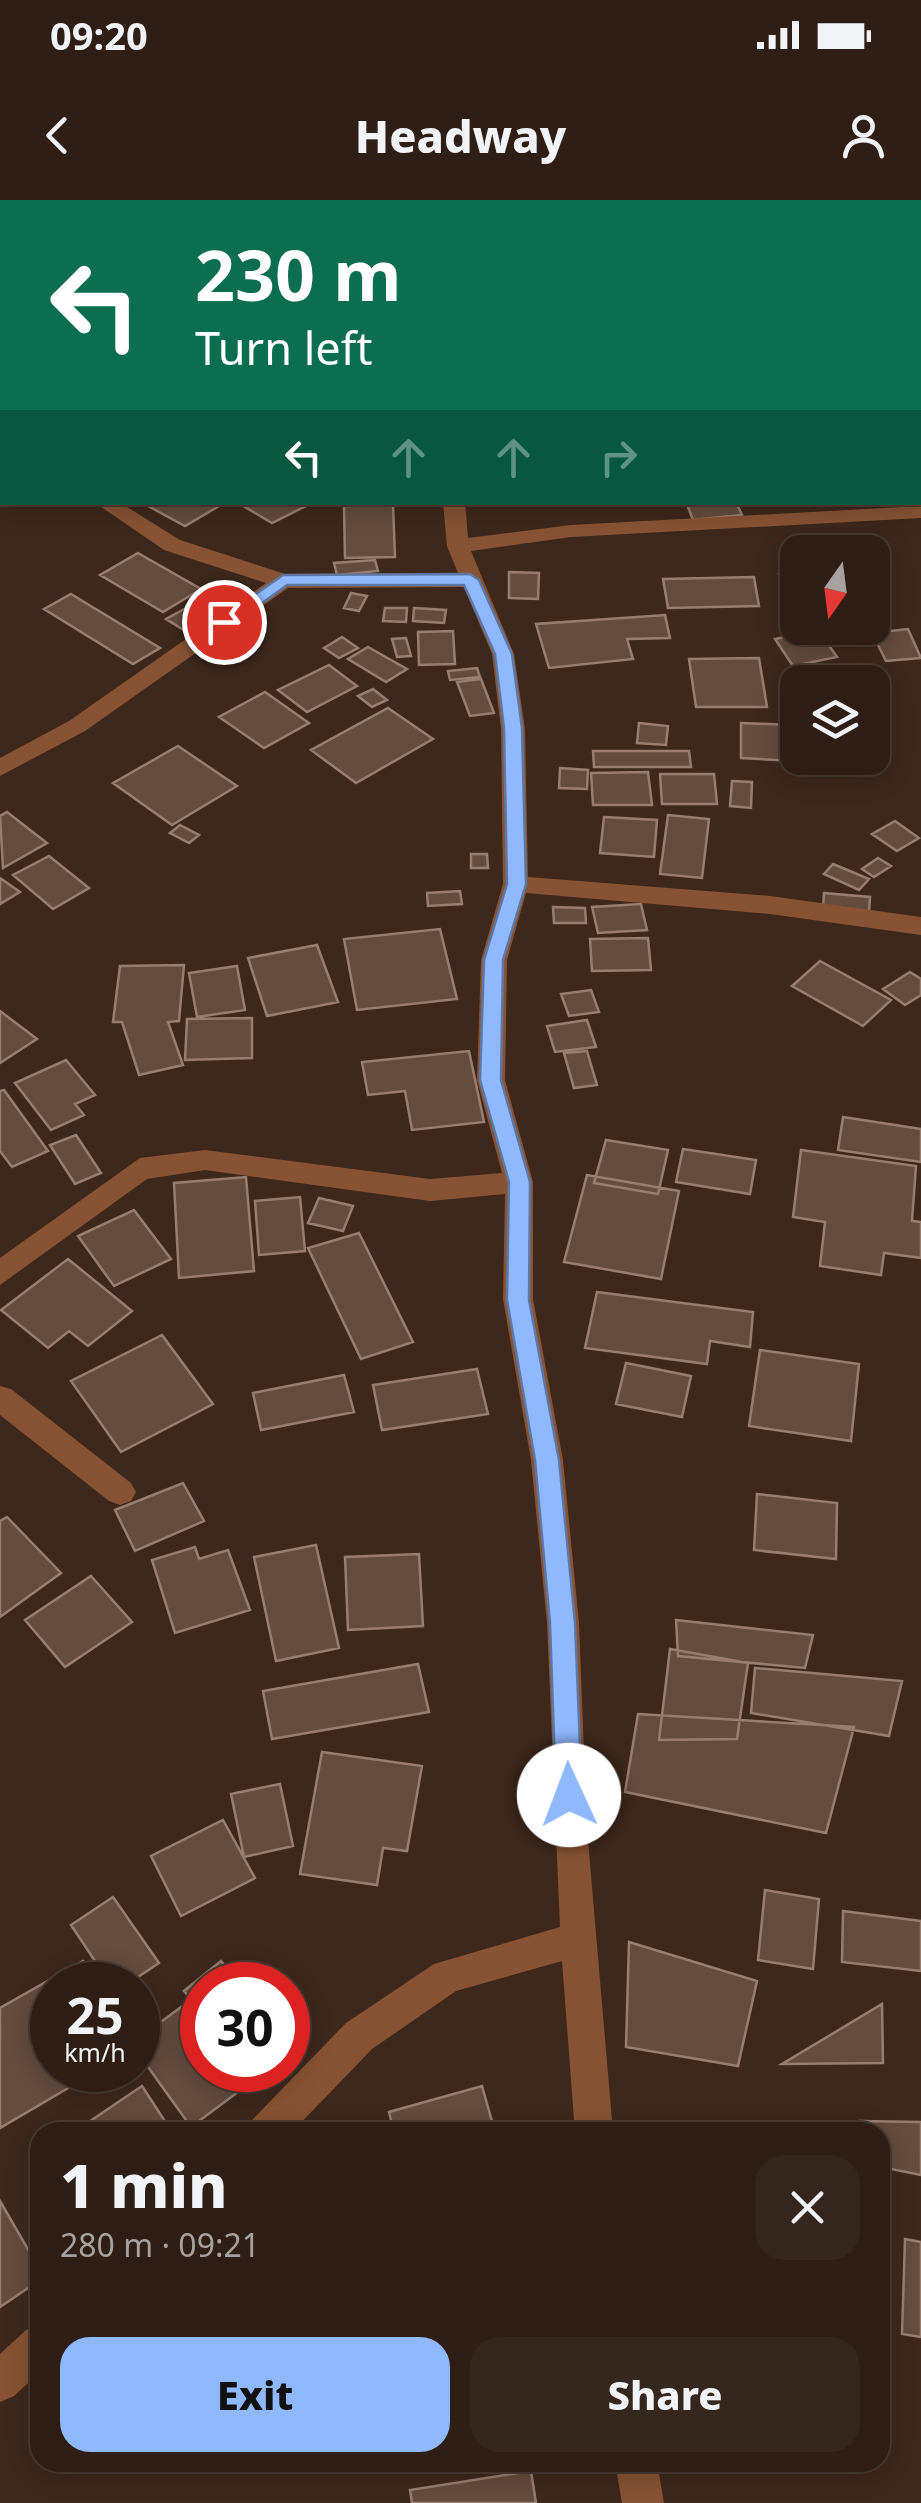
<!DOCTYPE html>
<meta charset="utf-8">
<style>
body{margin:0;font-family:"Noto Sans",sans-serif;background:#36271e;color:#f1f3f6;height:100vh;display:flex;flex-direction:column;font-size:38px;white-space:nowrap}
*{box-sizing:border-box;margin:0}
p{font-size:32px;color:#a7a2a0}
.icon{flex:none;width:55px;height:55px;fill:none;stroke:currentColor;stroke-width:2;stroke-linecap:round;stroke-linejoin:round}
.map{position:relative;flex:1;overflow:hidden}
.side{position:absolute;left:30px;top:1922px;width:860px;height:350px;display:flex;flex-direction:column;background:#2e1e15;border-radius:30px;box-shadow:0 5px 25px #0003,0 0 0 2px #493c34}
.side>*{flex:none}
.hud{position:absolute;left:0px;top:0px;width:922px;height:305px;box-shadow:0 5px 25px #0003,0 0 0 2px #493c34;background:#0b6e4f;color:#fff;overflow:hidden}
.needle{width:65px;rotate:194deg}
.fabs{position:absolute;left:780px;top:335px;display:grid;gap:20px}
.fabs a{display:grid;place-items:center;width:110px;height:110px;border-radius:20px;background:#2e1e15;box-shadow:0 5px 25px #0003,0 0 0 2px #493c34;font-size:50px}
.speed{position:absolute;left:30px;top:1762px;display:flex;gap:20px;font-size:50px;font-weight:700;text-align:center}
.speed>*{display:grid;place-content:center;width:130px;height:130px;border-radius:50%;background:#2e1e15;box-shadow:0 5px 25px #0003,0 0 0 2px #493c34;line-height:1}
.speed small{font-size:25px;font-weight:400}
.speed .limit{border:15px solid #d22;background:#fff;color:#111}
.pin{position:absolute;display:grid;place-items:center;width:85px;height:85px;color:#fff;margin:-42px;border:5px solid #fff;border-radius:50%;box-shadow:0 2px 10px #0007}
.me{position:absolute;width:110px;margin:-55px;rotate:358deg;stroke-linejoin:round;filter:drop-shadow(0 0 8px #0008)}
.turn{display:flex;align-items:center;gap:35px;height:210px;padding:0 30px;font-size:45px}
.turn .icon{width:130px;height:130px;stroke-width:2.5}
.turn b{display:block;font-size:70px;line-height:85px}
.lanes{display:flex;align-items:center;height:95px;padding:0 30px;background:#0003;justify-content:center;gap:50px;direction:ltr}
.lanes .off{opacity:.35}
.round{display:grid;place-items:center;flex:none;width:105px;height:105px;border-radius:30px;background:#36271e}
.summary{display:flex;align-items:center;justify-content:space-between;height:170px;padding:0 30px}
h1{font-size:60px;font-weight:800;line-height:75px}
.button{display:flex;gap:20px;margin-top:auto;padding:20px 30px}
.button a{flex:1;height:115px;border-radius:30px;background:#8fb8fd;color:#111;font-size:40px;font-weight:800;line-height:115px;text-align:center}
.button a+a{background:#36271e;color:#f1f3f6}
.status{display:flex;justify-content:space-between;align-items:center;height:70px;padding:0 50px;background:#2e1e15;direction:ltr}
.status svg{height:28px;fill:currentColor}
header{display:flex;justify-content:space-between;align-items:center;height:130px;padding:0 30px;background:#2e1e15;font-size:45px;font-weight:800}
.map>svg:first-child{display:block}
</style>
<div class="status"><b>09:20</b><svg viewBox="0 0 49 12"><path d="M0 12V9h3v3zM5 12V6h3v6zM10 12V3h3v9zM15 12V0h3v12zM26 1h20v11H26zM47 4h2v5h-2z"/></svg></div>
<header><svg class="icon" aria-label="back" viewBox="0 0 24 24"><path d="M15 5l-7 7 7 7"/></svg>Headway<svg class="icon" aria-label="person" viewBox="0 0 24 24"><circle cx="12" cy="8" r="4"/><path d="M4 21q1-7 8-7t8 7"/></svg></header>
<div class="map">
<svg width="921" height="2303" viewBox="0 0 921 2303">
<rect width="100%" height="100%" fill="#3e281c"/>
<path fill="#644c3e" stroke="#997e70" stroke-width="2.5" d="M 154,302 L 226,302 L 185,326 L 148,306 Z
M 253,302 L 300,302 L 306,306 L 272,323 L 245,307 Z
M 686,302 L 736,302 L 742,315 L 693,320 Z
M 393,305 L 395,357 L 345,358 L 344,306 Z
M 138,353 L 201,389 L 163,412 L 100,375 Z
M 375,360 L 378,371 L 337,375 L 334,363 Z
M 509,372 L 539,373 L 538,399 L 509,398 Z
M 779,374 L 798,374 L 798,426 L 793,426 Z
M 754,377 L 759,406 L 668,408 L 663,379 Z
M 351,393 L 367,396 L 359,411 L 344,408 Z
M 71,394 L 160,448 L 133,464 L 44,409 Z
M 201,400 L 227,416 L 192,435 L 166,419 Z
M 385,408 L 407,408 L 406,422 L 383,421 Z
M 414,408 L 446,410 L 444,423 L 413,421 Z
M 665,415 L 670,438 L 627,439 L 633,459 L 549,468 L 536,424 Z
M 908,429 L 921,458 L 886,461 L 872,433 Z
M 453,431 L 455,464 L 419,465 L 418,432 Z
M 819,431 L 837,457 L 793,466 L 775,439 Z
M 342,437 L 358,448 L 339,458 L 324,448 Z
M 406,438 L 411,456 L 397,457 L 392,439 Z
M 368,447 L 407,469 L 386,482 L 348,459 Z
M 759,458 L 767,507 L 696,507 L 689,459 Z
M 329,465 L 357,486 L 307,512 L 278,490 Z
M 477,468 L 480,477 L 450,480 L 448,471 Z
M 481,479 L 494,513 L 470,516 L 457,482 Z
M 373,489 L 387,500 L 372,507 L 358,496 Z
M 265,492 L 309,523 L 264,548 L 219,517 Z
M 388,508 L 433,539 L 356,583 L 311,550 Z
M 639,523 L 668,526 L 666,545 L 637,543 Z
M 741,523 L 792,525 L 793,561 L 741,558 Z
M 872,527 L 888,530 L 879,563 L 846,558 L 872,558 Z
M 178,546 L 237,586 L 172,625 L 113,583 Z
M 593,551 L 689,551 L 691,567 L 594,567 Z
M 560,568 L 588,570 L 587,589 L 559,588 Z
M 648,572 L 652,605 L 593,605 L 591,573 Z
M 660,574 L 714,574 L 717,604 L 662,604 Z
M 732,581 L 752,582 L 751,608 L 730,606 Z
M 7,612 L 47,643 L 3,668 L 0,616 Z
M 668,615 L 709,619 L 702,678 L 660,674 Z
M 604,617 L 657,620 L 654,657 L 600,653 Z
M 895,621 L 919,638 L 897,651 L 872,634 Z
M 180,625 L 199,635 L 189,643 L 170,633 Z
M 471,654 L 487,654 L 488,668 L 471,668 Z
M 49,656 L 89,688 L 53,709 L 13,675 Z
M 878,658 L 891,666 L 874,677 L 862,669 Z
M 833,664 L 869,679 L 859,690 L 824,674 Z
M 0,678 L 20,692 L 0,704 Z
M 460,691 L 462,704 L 428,706 L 427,693 Z
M 824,693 L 870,697 L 869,713 L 823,709 Z
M 641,704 L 647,730 L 598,733 L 592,707 Z
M 553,707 L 585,708 L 586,723 L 554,723 Z
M 440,729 L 457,799 L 357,810 L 344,739 Z
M 648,738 L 651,770 L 592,771 L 590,739 Z
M 317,745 L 338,802 L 267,816 L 248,758 Z
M 820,761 L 891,800 L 863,826 L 792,786 Z
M 184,765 L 179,821 L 168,822 L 183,865 L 139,875 L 122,822 L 113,822 L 120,766 Z
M 237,766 L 245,810 L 197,817 L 189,773 Z
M 910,772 L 921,779 L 921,795 L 905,805 L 883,789 Z
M 591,790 L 599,812 L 569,816 L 561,794 Z
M 0,811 L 37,839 L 0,863 Z
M 252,818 L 252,858 L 185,860 L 187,819 Z
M 587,820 L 596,847 L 555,852 L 547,826 Z
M 469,851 L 484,922 L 412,930 L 405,891 L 368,895 L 362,862 Z
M 587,851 L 597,885 L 574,888 L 564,853 Z
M 66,860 L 95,895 L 75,904 L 84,915 L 51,930 L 15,883 Z
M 4,890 L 48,951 L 12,967 L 0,951 L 0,891 Z
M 843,917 L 921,929 L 921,962 L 838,950 Z
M 76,935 L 101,973 L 75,984 L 50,945 Z
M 606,940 L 668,950 L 658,994 L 594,983 Z
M 683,949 L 756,960 L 750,994 L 676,982 Z
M 801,950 L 916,966 L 912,1021 L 921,1022 L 921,1058 L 884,1053 L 881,1075 L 820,1066 L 825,1022 L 793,1017 Z
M 587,975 L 679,991 L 661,1079 L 564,1062 Z
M 246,977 L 254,1071 L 179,1078 L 174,983 Z
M 300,997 L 305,1051 L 259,1055 L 255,1001 Z
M 319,998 L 353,1006 L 343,1031 L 308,1023 Z
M 134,1010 L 171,1059 L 114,1086 L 78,1036 Z
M 359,1033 L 413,1142 L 361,1159 L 308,1048 Z
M 68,1059 L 132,1111 L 88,1146 L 69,1131 L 48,1148 L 1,1110 Z
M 597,1092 L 753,1112 L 750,1147 L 710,1141 L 707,1164 L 585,1148 Z
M 162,1135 L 213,1204 L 121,1252 L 71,1181 Z
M 760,1150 L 859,1164 L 851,1241 L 749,1226 Z
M 626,1163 L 691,1176 L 682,1217 L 616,1204 Z
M 477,1169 L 488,1214 L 382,1230 L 373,1185 Z
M 344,1175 L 354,1212 L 261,1230 L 253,1193 Z
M 183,1283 L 204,1321 L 135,1351 L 115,1310 Z
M 757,1294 L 837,1303 L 836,1359 L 754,1350 Z
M 7,1317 L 61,1373 L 0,1417 L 0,1321 Z
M 316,1345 L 339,1448 L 276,1461 L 254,1357 Z
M 195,1347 L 199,1359 L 228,1350 L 250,1410 L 175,1433 L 152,1360 Z
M 419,1354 L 423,1426 L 348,1430 L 345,1357 Z
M 91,1376 L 132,1422 L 65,1467 L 25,1420 Z
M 676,1420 L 813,1435 L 805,1468 L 678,1456 Z
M 670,1449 L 748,1463 L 737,1539 L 659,1540 Z
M 418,1464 L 429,1512 L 272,1539 L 263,1491 Z
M 755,1468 L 902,1481 L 889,1536 L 751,1513 Z
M 638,1514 L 854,1527 L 826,1633 L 625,1592 Z
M 322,1552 L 422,1566 L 407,1651 L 383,1648 L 377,1685 L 300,1674 Z
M 280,1584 L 293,1646 L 244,1657 L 231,1594 Z
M 223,1620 L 255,1678 L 181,1716 L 151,1656 Z
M 765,1690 L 819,1699 L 813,1769 L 758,1760 Z
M 113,1697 L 159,1763 L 126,1785 L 111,1785 L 71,1725 Z
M 843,1711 L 921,1721 L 921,1771 L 842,1762 Z
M 629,1742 L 757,1781 L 738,1866 L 626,1847 Z
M 83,1761 L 96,1785 L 52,1785 L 52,1870 L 99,1870 L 0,1928 L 0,1808 Z
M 221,1761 L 241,1785 L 202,1785 L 202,1813 L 184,1791 Z
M 882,1804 L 883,1863 L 782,1864 Z
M 181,1807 L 202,1836 L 202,1870 L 228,1870 L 242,1889 L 191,1927 L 138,1853 L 138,1839 Z
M 249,1870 L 279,1870 L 261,1885 Z
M 142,1886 L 172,1932 L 74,1932 Z
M 482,1886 L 495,1932 L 394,1932 L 389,1912 Z
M 860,1921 L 921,1922 L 921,1975 L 881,1967 L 880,1932 L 865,1932 Z
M 0,2001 L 40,2070 L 40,2080 L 0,2107 Z
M 905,2039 L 921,2042 L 921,2137 L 902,2134 Z
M 531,2271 L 536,2303 L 412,2303 L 410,2290 Z"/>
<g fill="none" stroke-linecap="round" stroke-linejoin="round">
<path fill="#885334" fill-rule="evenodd" d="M 405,0 L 423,0 L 423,2 L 405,2 Z
M 920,40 L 921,40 L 921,52 L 920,52 Z
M 0,225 L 2,225 L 2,239 L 0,239 Z
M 94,302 L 119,302 L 180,340 L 285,374 L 458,373 L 447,346 L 443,302 L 465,302 L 468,338 L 571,325 L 921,306 L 921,318 L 571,337 L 471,351 L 514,454 L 525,529 L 528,677 L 770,696 L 921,717 L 921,735 L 770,714 L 526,693 L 507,760 L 505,880 L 533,982 L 533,1099 L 563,1260 L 579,1423 L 587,1629 L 613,1932 L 575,1932 L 562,1761 L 456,1791 L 372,1849 L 292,1932 L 247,1932 L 253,1919 L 346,1823 L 434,1764 L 560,1727 L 547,1423 L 531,1260 L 503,1099 L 505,994 L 430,1001 L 205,970 L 147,979 L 0,1085 L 0,1058 L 140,958 L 205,950 L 430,979 L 502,973 L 477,880 L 481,760 L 503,684 L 501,529 L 492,454 L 464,387 L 288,388 L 85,531 L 0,576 L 0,558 L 69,521 L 266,383 L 164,350 Z
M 0,1186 L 11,1189 L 131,1283 L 136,1292 L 131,1301 L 120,1305 L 109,1301 L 0,1215 Z
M 40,2124 L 40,2172 L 14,2196 L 0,2202 L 0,2154 L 26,2130 Z
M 615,2262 L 657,2262 L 664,2303 L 622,2303 Z"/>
</g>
<path fill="#8fb8fd" stroke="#5d78a4" stroke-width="2.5" d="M 470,374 L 479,380 L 512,454 L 522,528 L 526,684 L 503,760 L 501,880 L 530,982 L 529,1100 L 559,1260 L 575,1423 L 582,1595 L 578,1603 L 569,1607 L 559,1603 L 556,1595 L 550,1423 L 535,1260 L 507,1100 L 509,982 L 480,880 L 484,760 L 507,684 L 504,528 L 495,454 L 464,385 L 287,385 L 231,426 L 216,422 L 283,375 Z"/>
</svg>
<div class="fabs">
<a><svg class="needle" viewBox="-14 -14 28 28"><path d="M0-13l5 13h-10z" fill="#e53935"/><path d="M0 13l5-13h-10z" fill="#a7a2a0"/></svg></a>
<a><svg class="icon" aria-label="layers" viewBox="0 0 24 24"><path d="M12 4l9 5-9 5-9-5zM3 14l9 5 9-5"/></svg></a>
</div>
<div class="speed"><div>25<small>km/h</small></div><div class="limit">30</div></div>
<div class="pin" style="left:224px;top:422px;background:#d93025"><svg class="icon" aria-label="arrive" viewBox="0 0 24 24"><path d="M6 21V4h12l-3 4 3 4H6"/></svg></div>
<svg class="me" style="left:569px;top:1595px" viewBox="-20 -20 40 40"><circle r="19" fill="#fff"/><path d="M0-13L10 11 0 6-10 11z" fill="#8fb8fd"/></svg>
<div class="hud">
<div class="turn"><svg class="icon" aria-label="left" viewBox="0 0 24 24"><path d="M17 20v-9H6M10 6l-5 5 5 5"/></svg><div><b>230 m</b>Turn left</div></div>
<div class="lanes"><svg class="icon" aria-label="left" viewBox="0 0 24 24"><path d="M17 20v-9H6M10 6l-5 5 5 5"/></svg><svg class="icon off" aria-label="ahead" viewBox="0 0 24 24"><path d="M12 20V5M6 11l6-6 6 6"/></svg><svg class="icon off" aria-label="ahead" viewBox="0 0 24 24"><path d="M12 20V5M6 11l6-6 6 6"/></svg><svg class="icon off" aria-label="right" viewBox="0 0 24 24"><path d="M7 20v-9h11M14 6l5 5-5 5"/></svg></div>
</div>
<section class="side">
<div class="summary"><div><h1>1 min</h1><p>280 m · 09:21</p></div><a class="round"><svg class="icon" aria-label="close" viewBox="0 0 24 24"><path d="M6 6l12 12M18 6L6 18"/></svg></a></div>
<div class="button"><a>Exit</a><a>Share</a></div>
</section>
</div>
